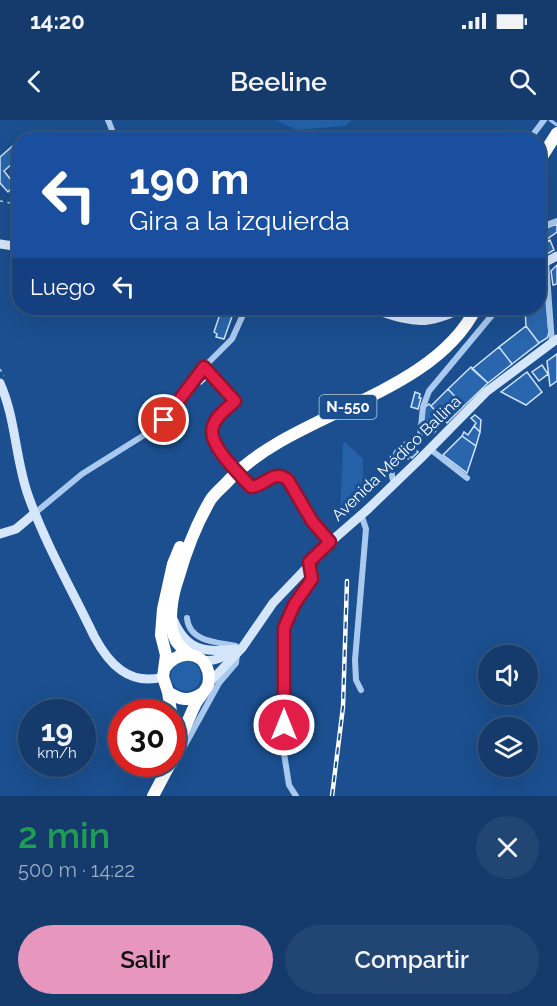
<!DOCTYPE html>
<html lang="es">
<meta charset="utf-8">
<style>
body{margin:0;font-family:Raleway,sans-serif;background:#214673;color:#f1f3f6;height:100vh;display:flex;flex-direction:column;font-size:22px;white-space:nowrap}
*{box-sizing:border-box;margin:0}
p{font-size:20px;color:#9dadc1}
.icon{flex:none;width:33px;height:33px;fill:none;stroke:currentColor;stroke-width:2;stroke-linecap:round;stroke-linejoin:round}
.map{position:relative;height:676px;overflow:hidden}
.sheet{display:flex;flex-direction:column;background:#143b6b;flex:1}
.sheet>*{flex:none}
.hud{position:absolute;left:12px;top:12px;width:534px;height:183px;border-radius:24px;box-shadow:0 6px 24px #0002,0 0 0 2px #33557e;background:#1a4fa0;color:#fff;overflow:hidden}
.controls{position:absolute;left:478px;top:525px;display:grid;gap:12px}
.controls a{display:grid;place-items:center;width:60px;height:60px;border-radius:50%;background:#143b6b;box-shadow:0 6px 24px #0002,0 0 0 2px #33557e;font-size:30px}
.speed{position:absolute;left:18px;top:579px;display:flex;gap:12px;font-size:30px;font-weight:700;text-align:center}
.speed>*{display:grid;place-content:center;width:78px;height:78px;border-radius:50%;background:#143b6b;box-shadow:0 6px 24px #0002,0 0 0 2px #33557e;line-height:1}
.speed small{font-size:15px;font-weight:400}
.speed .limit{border:9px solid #d22;background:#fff;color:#111}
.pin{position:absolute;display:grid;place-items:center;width:51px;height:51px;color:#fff;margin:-26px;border:3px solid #fff;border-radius:50%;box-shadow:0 2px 6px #0007}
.me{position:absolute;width:66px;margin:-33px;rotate:0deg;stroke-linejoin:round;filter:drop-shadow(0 0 4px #0008)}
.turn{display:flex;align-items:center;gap:21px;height:126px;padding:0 18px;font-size:27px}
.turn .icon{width:78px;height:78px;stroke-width:2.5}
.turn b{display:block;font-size:42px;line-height:51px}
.then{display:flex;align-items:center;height:57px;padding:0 18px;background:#0003;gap:12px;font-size:22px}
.round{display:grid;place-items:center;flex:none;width:63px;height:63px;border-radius:32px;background:#214673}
.overview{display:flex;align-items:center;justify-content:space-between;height:102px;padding:0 18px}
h1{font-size:36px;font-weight:600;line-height:45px;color:#1e9e55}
.cta{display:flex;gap:12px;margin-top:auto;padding:12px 18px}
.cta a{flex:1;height:69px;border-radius:36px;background:#e797bd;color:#111;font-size:24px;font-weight:600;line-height:69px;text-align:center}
.cta a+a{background:#214673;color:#f1f3f6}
.status{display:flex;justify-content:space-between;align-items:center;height:42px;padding:0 30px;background:#143b6b;direction:ltr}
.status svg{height:16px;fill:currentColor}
header{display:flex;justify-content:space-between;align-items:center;height:78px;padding:0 18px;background:#143b6b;font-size:27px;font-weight:600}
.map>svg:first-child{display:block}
</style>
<div class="status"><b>14:20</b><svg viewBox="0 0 49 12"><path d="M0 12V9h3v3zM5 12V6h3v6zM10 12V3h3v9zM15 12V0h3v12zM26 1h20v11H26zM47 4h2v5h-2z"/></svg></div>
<header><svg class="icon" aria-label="back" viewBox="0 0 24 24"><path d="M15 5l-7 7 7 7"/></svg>Beeline<svg class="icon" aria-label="search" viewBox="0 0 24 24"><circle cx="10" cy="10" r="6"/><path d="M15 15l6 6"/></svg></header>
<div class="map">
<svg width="557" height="676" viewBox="0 0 557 676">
<rect width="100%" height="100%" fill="#1b4f8f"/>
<path fill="#2461a8" d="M 276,0 L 352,0 L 344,6 L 296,10 Z
M 345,322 L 363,339 L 363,379 L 340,400 L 343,323 Z
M171 556a15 15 0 1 1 30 0a15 15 0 1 1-30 0Z"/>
<path fill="#2a66ad" stroke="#cfe3fa" stroke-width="1.5" d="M 16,23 L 20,27 L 20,46 L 15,41 L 4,51 L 15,65 L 8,72 L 0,63 L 0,37 Z
M 557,104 L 557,112 L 547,119 L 544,109 Z
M 544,109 L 546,116 L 539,118 L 538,111 Z
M 538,118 L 547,134 L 540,138 L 538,134 Z
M 550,120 L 554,130 L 547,134 L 541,124 Z
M 557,145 L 557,164 L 553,165 L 551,151 Z
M 541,155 L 544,157 L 549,213 L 547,218 L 539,223 L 526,206 L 525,188 L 538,188 L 538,157 Z
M 222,188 L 235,188 L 224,219 L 216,217 L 217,214 L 214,212 Z
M 526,206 L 539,223 L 512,244 L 499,227 Z
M 499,227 L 512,244 L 488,263 L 472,249 Z
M 557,234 L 557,261 L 550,266 L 547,241 Z
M 542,245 L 548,254 L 539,261 L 532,252 Z
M 471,247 L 488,263 L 464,286 L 448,269 Z
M 206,252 L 210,256 L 201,264 L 197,260 Z
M 527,252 L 542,272 L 526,285 L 501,272 Z
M 448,269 L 464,286 L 447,303 L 431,286 Z
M 415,272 L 420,274 L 419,278 L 421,278 L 418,289 L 411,287 Z
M 429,284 L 445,301 L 441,305 L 433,296 L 425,304 L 422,302 L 424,288 Z
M 475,295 L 481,300 L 480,312 L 474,306 L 476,303 L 471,298 Z
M 435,299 L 441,305 L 434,313 L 427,306 Z
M 474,306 L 480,312 L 476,326 L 462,316 L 464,312 L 468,315 Z
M 462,316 L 476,326 L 467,353 L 443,335 Z
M 412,326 L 418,332 L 412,338 L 410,336 L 408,339 L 401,332 L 405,328 L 410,329 Z"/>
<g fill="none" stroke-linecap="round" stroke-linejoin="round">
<path stroke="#a9c9ee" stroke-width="1.5" stroke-dasharray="3 4.5" stroke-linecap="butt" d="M 0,81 L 20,85
M 0,249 L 4,256"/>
<path stroke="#a9c9ee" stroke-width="3" d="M 550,0 L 557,5
M 450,12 L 456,20"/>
<path stroke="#a9c9ee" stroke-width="6" d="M 108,0 L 116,20
M 529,20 L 544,0
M 538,108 L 557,101
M 546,142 L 552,223
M 204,247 L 235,281 L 213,306 L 212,318 L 223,335
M 430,329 L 467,358
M 394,363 C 389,352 392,333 403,326 C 409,322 415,322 420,316 L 423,287 L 429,271 L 498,188
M 251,367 C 266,366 273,348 288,360 L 312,401 L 331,422
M 35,393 L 82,354 L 149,312 L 164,300 L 204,247 L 232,219 L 246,188
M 361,394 L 366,409 L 355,540 L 356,560 L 361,570
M 187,498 C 189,522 217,522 236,526
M 170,648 L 174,645 L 219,563 L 236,543 L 237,534
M 296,676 L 289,665 L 283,627 L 284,508 L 294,485 L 312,459 L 310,443"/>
<path stroke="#d6e6fa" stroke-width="9" d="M 0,124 L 20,127
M 538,146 L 557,136
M 369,188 C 409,200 422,209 462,188
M 0,263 C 16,299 15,338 28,375 C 45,423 72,470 94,516 C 109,544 129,566 163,557
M 368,389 L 421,338 L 486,272 L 557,219
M 0,414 L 16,409 L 35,393
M 174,501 C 187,531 206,533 235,529
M 201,540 C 212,542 221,539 230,532
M 208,564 L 242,528 L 273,483 L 336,417"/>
<path stroke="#fff" stroke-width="12" d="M 538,43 L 557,13
M 189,534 C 184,530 179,526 176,521 C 167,504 172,476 178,459 C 186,431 196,404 211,379 C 216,372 224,366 230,359 C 296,291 432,276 476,188
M 165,548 C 175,531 202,529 208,551 C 209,555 209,561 208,565 C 205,572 198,578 195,585 C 187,602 180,620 172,637
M 168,572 C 180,580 189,582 201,574
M 171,592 L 168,572 L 163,557 L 166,535 L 161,515 L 163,489 L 173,444 L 180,427
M 153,676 L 170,644"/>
<g stroke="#fff" stroke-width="4.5">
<path id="rail" d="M 332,676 L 343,587 L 347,461"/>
</g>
<use href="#rail" stroke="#1b4f8f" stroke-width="2" stroke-dasharray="7" stroke-linecap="butt"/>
<path stroke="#a9c9ee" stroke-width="6" d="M 223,335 L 251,367"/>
<path stroke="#d6e6fa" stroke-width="9" d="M 336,417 L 368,389"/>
</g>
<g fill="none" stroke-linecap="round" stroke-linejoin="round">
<g stroke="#92132f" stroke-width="15">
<path id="route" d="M 164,300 L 204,247 L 235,281 C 228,288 216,296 213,306 C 206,324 240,354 251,367 C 266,366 273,348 288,360 L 312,401 L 330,422 L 309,442 L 312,459 L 294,485 L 284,508 L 284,605"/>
</g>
<use href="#route" stroke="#e11d48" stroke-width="10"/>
</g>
<g text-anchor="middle" stroke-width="6" stroke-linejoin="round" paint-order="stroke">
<rect fill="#1b4f8f" stroke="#bbcadd" stroke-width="1.5" x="319.5" y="275" width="57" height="24" rx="4.5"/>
<g font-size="15" font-weight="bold" fill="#fff">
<text x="348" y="292">N-550</text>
</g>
<g font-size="16" fill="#fff" stroke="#1b4f8f">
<text transform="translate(396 338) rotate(-44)" y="6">Avenida Médico Ballina</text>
</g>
</g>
</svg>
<div class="controls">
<a><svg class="icon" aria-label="sound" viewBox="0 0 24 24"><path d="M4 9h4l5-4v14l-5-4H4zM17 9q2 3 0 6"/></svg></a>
<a><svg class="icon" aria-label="layers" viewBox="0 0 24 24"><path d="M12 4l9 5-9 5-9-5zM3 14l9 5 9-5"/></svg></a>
</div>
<div class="speed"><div>19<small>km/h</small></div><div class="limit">30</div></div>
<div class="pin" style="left:164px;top:300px;background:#d93025"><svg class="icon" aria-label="arrive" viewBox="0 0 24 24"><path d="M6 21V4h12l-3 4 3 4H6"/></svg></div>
<svg class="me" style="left:284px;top:605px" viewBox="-20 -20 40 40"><circle r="17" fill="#e11d48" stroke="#fff" stroke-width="3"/><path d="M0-11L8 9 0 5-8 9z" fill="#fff"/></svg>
<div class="hud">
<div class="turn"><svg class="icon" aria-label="left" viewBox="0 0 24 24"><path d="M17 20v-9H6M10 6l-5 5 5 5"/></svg><div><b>190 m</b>Gira a la izquierda</div></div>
<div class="then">Luego<svg class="icon" aria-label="left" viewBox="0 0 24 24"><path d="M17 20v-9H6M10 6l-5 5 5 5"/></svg></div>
</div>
</div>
<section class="sheet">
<div class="overview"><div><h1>2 min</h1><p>500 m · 14:22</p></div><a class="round"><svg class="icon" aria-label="close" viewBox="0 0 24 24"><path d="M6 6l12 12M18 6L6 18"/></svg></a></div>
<div class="cta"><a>Salir</a><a>Compartir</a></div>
</section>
